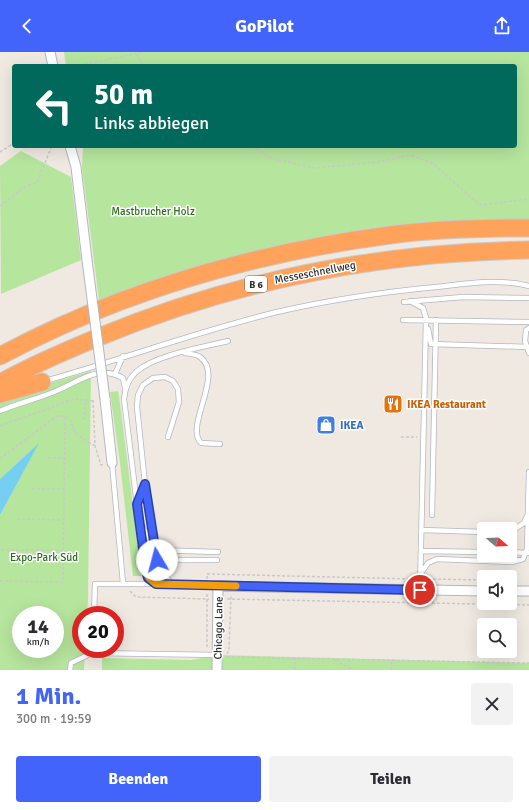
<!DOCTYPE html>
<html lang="de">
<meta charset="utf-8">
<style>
body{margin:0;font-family:Signika,sans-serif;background:#f2f2f3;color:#2b2b33;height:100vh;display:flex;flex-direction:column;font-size:15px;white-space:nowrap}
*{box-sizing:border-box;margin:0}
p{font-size:13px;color:#7c7c81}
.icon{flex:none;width:22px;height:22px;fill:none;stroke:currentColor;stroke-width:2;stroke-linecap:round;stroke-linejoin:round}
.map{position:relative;height:618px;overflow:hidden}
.panel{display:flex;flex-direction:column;background:#fff;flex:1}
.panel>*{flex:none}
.top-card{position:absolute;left:12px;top:12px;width:505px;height:84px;border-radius:4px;box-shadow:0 4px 16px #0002;background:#00695c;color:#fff;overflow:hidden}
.needle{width:26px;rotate:109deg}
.fabs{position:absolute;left:477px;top:470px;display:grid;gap:8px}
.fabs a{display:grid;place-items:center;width:40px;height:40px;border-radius:4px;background:#fff;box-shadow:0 4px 16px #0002;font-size:20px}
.speed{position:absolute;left:12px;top:554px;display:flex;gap:8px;font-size:20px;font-weight:700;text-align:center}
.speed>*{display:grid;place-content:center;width:52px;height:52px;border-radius:50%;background:#fff;box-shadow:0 4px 16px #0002;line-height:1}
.speed small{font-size:10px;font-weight:400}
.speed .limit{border:6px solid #d22;background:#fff;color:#111}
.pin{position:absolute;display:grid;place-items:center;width:34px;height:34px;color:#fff;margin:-17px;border:2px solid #fff;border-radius:50%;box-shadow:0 1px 4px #0007}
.me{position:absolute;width:44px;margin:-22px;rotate:352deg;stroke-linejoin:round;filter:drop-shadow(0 0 3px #0008)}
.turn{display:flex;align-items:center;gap:14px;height:84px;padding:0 16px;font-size:18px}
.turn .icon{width:52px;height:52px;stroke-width:2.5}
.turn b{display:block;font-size:28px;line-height:34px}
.round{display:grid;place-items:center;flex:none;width:42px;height:42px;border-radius:4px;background:#f2f2f3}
.summary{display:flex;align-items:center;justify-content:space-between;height:68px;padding:0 16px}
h1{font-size:24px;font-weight:700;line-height:30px;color:#4264fb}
.button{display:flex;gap:8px;margin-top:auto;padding:8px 16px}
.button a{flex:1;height:46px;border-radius:4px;background:#4264fb;color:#fff;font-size:16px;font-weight:700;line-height:46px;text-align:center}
.button a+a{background:#f2f2f3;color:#2b2b33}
header{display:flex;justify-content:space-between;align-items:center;height:52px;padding:0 16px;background:#4264fb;color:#fff;font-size:18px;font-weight:700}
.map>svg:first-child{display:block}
</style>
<header><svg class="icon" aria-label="back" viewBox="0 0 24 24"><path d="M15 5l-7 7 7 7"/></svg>GoPilot<svg class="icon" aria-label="share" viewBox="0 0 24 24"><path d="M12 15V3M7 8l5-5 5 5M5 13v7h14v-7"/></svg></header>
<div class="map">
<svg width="529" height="618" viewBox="0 0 529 618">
<rect width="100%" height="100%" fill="#efe9e1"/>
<path fill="#b6e59e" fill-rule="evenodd" d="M 64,0 L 529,0 L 529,168 C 492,168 454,167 417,171 C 307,181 201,210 99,248 L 82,115 L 83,94 L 515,94 L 515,14 L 66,14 Z
M 21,99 L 71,125 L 81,208 L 1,242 L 0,114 Z
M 91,319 L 88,547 L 87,563 L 81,563 L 81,597 L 85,597 L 84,618 L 0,618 L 0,463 L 38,392 L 0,427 L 0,346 ZM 21,563 L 55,563 L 55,597 L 21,597 Z
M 118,339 L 119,344 L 142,524 L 133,524 L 120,411 L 110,340 Z
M 218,603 L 529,611 L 529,618 L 102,618 L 102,606 L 191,608 Z"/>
<path fill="#75cff0" d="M 39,391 L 0,463 L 0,427 Z"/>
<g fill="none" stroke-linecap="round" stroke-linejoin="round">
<g stroke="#b4b7c1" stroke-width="6">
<path id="lane" d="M 410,249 L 423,256 L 427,269
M 404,250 L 463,245 L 529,246
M 403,268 L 529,270
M 529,276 L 526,278 L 525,289 L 529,301
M 428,277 L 431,292 L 529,295
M 185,301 C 190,302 196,302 200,305 C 225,323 184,374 201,391 L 220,392
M 115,322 L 123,304
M 45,329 C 123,307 199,279 277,260 C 329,248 383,240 436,235 C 465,232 500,226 529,234
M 0,359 C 18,351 38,347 56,339 C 78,330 99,312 123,326 L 125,336
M 168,385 L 179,350 L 178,337 L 173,329 L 165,325 L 153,326 L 143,333 L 138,343 L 137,355 L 145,432 L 159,517 L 172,532
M 112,411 L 123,531
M 138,451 L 145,434
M 432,463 L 436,268
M 141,472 L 146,481 L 148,492 L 155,498 L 218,500
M 422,478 L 484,480
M 510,480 L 524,471 L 527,464
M 148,492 L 150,502 L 157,508 L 217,508
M 422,499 L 484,500
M 510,500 L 528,501
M 421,521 L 428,511 L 437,507 L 512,510 L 523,507 L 527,497 L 529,420
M 218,534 L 156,532 L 149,526 L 144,509 L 124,347 C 125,337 128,327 136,320 C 154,303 204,295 228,289
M 420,538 L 426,268
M 94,563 L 95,532 L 156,532
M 70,618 L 71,611 L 92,601 L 218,603"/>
</g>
<g stroke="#b4b7c1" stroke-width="11">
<path id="street" d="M 50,0 L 53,14
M 70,94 L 76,115 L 87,208
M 105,347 L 112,411
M 510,539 L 529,539
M 217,618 L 218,534 L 484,539"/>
</g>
<g stroke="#c9c9c9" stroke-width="19">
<path id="highway" d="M 0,304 C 121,239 254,201 390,183 C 436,177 483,176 529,176
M 0,331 C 32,313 65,299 99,285 C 236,228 381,200 529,198
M 0,342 L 42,330"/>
</g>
<path stroke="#c9c9c9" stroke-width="1.5" stroke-dasharray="3 2" stroke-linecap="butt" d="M 137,3 L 143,14
M 75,14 L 144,0
M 252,94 L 273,107 L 315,116 L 377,110 L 410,103 L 432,111 L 480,153 L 529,147
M 0,100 L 14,91
M 0,154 L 23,136 L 37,130 L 52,94
M 93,348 L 95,394 L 101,413 L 103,412
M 84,368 L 86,347
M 0,374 L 74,347 L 95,349
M 401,385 L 417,385
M 48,406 L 64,406
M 0,407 L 57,364 C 74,363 69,371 76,381 C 80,386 89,390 95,394
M 32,437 L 63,437
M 17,467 L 63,468
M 1,498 L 63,498
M 207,527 L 207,522 L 414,527
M 428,527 L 484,528
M 0,529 L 63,530 L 65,364
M 130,539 L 136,545 L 209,547
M 227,547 L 529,553
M 207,595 L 207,541
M 227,602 L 229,598 L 231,543
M 227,605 L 529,611
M 335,608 L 353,618
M 295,618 L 295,606
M 391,618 L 392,608"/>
<use href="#lane" stroke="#fff" stroke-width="4.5"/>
<use href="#street" stroke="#fff" stroke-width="9"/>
<use href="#highway" stroke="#ffa35c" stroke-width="17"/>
<g stroke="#b4b7c1" stroke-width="11" stroke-linecap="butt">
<path id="street-bridge" d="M 87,208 L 105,347"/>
</g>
<use href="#street-bridge" stroke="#fff" stroke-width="9"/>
</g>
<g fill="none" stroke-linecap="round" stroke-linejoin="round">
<g stroke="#2b41a3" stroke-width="10">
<path id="route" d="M 157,508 L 145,432 L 137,452 L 146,518 L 148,526 L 156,532 L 420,538"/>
</g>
<use href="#route" stroke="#4264fb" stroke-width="7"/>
<path stroke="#f59e0b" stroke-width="7" d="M 149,526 L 156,532 L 236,534"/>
</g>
<defs>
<g id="restaurant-square" transform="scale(1)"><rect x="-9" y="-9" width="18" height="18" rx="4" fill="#e8710a" stroke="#fff"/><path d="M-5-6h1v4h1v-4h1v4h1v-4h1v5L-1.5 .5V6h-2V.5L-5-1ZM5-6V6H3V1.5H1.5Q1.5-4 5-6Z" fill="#fff"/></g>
<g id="shop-square" transform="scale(1)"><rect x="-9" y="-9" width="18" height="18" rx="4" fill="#3f7fe0" stroke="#fff"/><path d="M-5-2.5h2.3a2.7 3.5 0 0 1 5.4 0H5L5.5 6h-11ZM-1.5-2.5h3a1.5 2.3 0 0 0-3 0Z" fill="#fff"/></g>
</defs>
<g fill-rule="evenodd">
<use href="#restaurant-square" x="393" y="352"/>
<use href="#shop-square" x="326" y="373"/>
</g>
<g text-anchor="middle" stroke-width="3" stroke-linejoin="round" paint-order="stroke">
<rect fill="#fff" stroke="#6d6d6d" stroke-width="1" x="245" y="224" width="22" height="16" rx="3"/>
<g font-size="10" font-weight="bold" fill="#2e2e2e">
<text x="256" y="236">B 6</text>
</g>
<g font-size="11" fill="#2c6e1b" stroke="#fff">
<text x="153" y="163">Mastbrucher Holz</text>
<text x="44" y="509">Expo-Park Süd</text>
</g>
<g font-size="11" fill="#2e2e2e" stroke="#fff">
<text transform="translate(315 220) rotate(-11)" y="4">Messeschnellweg</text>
<text transform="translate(218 576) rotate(-89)" y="4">Chicago Lane</text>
</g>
<g font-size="11" font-weight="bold" fill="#c56008" stroke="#fff" text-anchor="start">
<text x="407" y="356">IKEA Restaurant</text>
</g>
<g font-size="11" font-weight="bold" fill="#366cbe" stroke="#fff" text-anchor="start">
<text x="340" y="377">IKEA</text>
</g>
</g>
</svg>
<div class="fabs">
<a><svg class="needle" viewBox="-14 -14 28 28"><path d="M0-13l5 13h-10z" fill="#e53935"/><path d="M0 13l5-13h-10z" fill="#7c7c81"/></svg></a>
<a><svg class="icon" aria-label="sound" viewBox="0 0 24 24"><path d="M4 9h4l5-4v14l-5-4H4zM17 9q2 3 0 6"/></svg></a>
<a><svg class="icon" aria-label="search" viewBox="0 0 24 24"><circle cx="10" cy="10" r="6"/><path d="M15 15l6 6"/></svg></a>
</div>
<div class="speed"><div>14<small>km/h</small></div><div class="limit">20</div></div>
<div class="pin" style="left:420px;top:538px;background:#d93025"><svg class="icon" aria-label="arrive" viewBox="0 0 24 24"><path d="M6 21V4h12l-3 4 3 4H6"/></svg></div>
<svg class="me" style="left:157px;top:508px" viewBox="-20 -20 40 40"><circle r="19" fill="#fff"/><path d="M0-13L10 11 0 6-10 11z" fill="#4264fb"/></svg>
<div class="top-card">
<div class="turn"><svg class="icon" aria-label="left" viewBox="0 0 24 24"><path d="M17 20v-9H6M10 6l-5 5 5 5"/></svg><div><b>50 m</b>Links abbiegen</div></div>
</div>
</div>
<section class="panel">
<div class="summary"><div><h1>1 Min.</h1><p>300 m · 19:59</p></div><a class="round"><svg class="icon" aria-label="close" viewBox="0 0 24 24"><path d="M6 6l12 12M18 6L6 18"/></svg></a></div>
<div class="button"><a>Beenden</a><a>Teilen</a></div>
</section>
